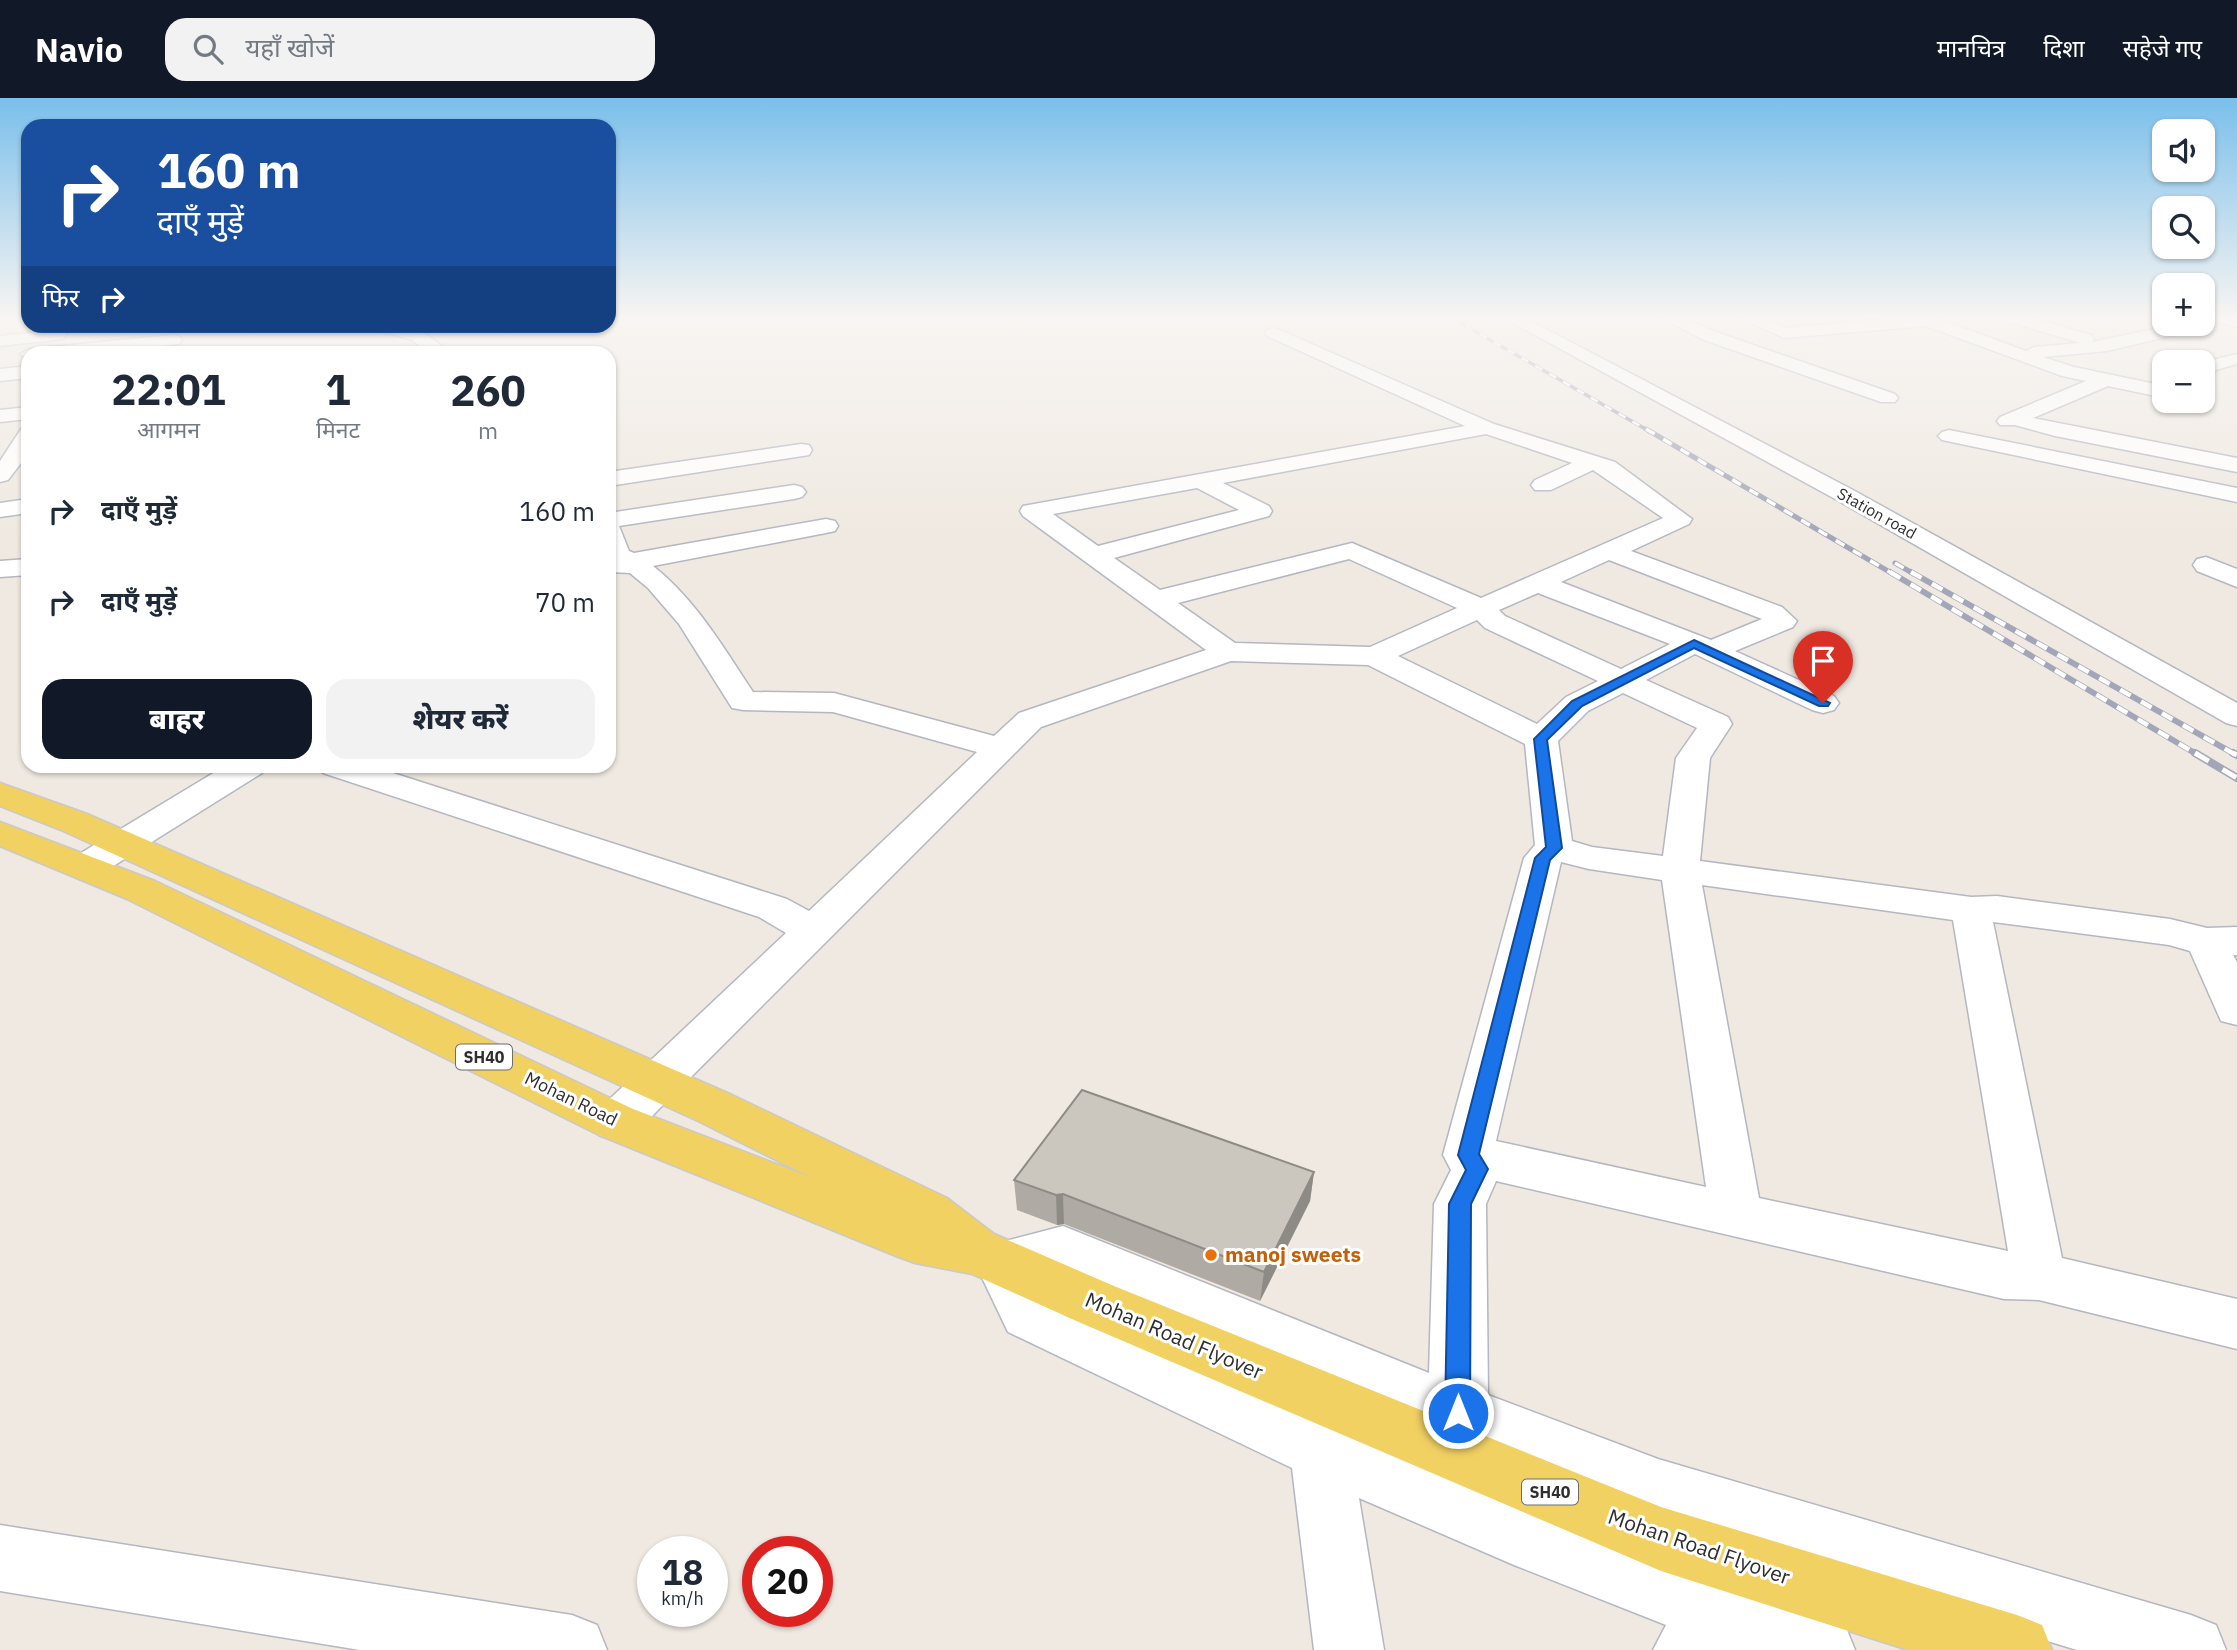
<!DOCTYPE html>
<html lang="hi">
<meta charset="utf-8">
<style>
body{margin:0;font-family:"IBM Plex Sans","Noto Sans Devanagari",sans-serif;background:#f2f2f3;color:#1f2937;height:100vh;display:flex;flex-direction:column;font-size:26px;white-space:nowrap}
*{box-sizing:border-box;margin:0}
p{font-size:23px;color:#747a83}
.icon{flex:none;width:38px;height:38px;fill:none;stroke:currentColor;stroke-width:2;stroke-linecap:round;stroke-linejoin:round}
.map{position:relative;flex:1;overflow:hidden}
.panel{position:absolute;left:21px;top:248px;width:595px;height:427px;display:flex;flex-direction:column;background:#fff;border-radius:21px;box-shadow:0 2px 5px #0004}
.panel>*{flex:none}
.banner{position:absolute;left:21px;top:21px;width:595px;height:214px;border-radius:21px;box-shadow:0 2px 5px #0004;background:#1a4fa0;color:#fff;overflow:hidden}
.fabs{position:absolute;left:2152px;top:21px;display:grid;gap:14px}
.fabs a{display:grid;place-items:center;width:63px;height:63px;border-radius:14px;background:#fff;box-shadow:0 2px 5px #0004;font-size:35px}
.speed{position:absolute;left:637px;top:1438px;display:flex;gap:14px;font-size:35px;font-weight:700;text-align:center}
.speed>*{display:grid;place-content:center;width:91px;height:91px;border-radius:50%;background:#fff;box-shadow:0 2px 5px #0004;line-height:1}
.speed small{font-size:18px;font-weight:400}
.speed .limit{border:10px solid #d22;background:#fff;color:#111}
.pin{position:absolute;display:grid;place-items:center;width:60px;height:60px;color:#fff;margin:-72px -30px;border-radius:50% 50% 50% 0;rotate:-45deg;box-shadow:0 0 7px #0007}
.pin .icon{rotate:45deg}
.me{position:absolute;width:77px;margin:-38px;rotate:0deg;stroke-linejoin:round;filter:drop-shadow(0 0 5px #0008)}
.turn{display:flex;align-items:center;gap:24px;height:147px;padding:0 21px;font-size:32px}
.turn .icon{width:91px;height:91px;stroke-width:2.5}
.turn b{display:block;font-size:49px;line-height:60px}
.then{display:flex;align-items:center;height:66px;padding:0 21px;background:#0003;gap:14px;font-size:26px}
.eta{display:flex;justify-content:space-evenly;align-items:center;height:119px;text-align:center}
.eta b{font-size:42px;font-weight:800;line-height:49px}
.action{display:flex;gap:14px;margin-top:auto;padding:14px 21px}
.action a{flex:1;height:80px;border-radius:21px;background:#111827;color:#fff;font-size:28px;font-weight:800;line-height:80px;text-align:center}
.action a+a{background:#f2f2f3;color:#1f2937}
ul{padding:0;list-style:none}
li{display:flex;align-items:center;gap:21px;height:91px;padding:0 21px}
li div{flex:1}
li b{display:block;font-size:26px}
li em{font-style:normal}
header{display:flex;align-items:center;gap:42px;box-sizing:border-box;height:98px;padding:0 35px;background:#111827;color:#fff}
header strong{font-size:33px}
nav{display:flex;gap:38px;margin-inline-start:auto;font-size:24px}
.search{width:490px;height:63px;background:#f2f2f3;display:flex;align-items:center;gap:18px;box-sizing:border-box;padding:0 24px;border-radius:21px;color:#747a83;font-size:26px}
.map>svg:first-child{display:block}
</style>
<header>
<strong>Navio</strong>
<div class="search"><svg class="icon" aria-label="search" viewBox="0 0 24 24"><circle cx="10" cy="10" r="6"/><path d="M15 15l6 6"/></svg>यहाँ खोजें</div>
<nav><a>मानचित्र</a><a>दिशा</a><a>सहेजे गए</a></nav>
</header>
<div class="map">
<svg width="2237" height="1552" viewBox="0 0 2237 1552">
<rect width="100%" height="100%" fill="#efe9e1"/>
<g fill="none" stroke-linecap="round" stroke-linejoin="round">
<g stroke="#b4b7c1" stroke-width="3">
<path id="minor" d="M 1504,220 L 1525,220 L 1853,392 L 2237,605 L 2237,628 L 2226,625 L 1837,402 Z
M 1661,220 L 1684,220 L 1716,234 L 1895,296 L 1898,300 L 1895,304 L 1881,304 L 1704,242 Z
M 1740,220 L 1763,220 L 1786,230 L 1898,220 L 1936,220 L 2026,253 L 2034,249 L 2080,245 L 2007,223 L 2005,220 L 2032,220 L 2091,237 L 2094,241 L 2092,244 L 2178,226 L 2203,226 L 2204,222 L 2206,226 L 2204,230 L 2107,253 L 2043,259 L 2074,269 L 2165,288 L 2165,300 L 2108,288 L 2033,320 L 2237,360 L 2237,374 L 2055,338 L 2015,327 L 2000,327 L 1997,323 L 2000,319 L 2086,283 L 2062,278 L 1926,228 L 1784,240 Z
M 2211,220 L 2237,220 L 2237,229 L 2213,223 Z
M 376,228 C 404,225 430,233 449,256 L 429,256 L 412,242 L 378,232 Z
M 1273,229 L 1494,326 L 1615,364 L 1692,421 L 1689,426 L 1631,453 L 1782,509 L 1797,523 L 1793,529 L 1735,553 L 1834,598 L 1839,605 L 1834,612 L 1823,615 L 1812,612 L 1695,556 L 1646,582 L 1728,619 L 1732,626 L 1710,660 L 1700,763 L 1971,799 L 1997,798 L 2170,821 L 2207,830 L 2237,829 L 2237,857 L 2233,857 L 2237,864 L 2237,927 L 2221,923 L 2190,853 L 2169,847 L 1993,824 L 2062,1160 L 2237,1201 L 2237,1251 L 2039,1202 L 2004,1201 L 1496,1083 L 1486,1106 L 1488,1297 L 1658,1361 L 2191,1517 L 2216,1527 L 2226,1552 L 2077,1552 L 1658,1425 L 1335,1294 L 1061,1174 L 1038,1180 L 1048,1198 L 1343,1331 L 1517,1404 L 1845,1527 L 1855,1552 L 1653,1552 L 1666,1527 L 1514,1467 L 1359,1400 L 1384,1552 L 1314,1552 L 1292,1370 L 1008,1234 L 975,1165 L 983,1149 L 1063,1128 L 1429,1275 L 1434,1106 L 1451,1072 L 1443,1057 L 1524,760 L 1535,747 L 1525,646 L 1368,567 L 1231,563 L 1041,629 L 633,1037 L 616,1043 L 599,1037 L 592,1024 L 599,1011 L 786,835 L 759,819 L 323,675 L 318,668 L 371,668 L 787,801 L 809,813 L 977,654 L 833,614 L 743,612 L 732,610 L 679,526 L 648,490 L 630,475 L 609,474 L 609,415 L 794,387 L 802,389 L 806,394 L 802,399 L 794,401 L 619,428 L 629,453 L 634,455 L 826,421 L 835,423 L 838,428 L 835,433 L 826,435 L 653,468 C 696,502 723,549 753,594 L 834,595 L 994,638 L 1019,615 L 1206,552 L 1023,418 L 1020,413 L 1023,408 L 1465,328 L 1267,238 L 1265,234 ZM 1486,336 L 1572,365 L 1535,382 L 1531,387 L 1535,392 L 1551,392 L 1593,372 L 1663,420 L 1481,500 L 1352,445 L 1160,492 L 1114,460 L 1269,418 L 1272,413 L 1269,408 L 1223,385 ZM 1197,390 L 1239,412 L 1098,448 L 1053,416 ZM 1349,461 L 1457,510 L 1370,549 L 1235,545 L 1178,505 ZM 1609,462 L 1762,521 L 1711,542 L 1561,484 ZM 1538,495 L 1670,546 L 1621,571 L 1505,518 L 1499,512 ZM 1477,522 L 1485,530 L 1598,583 L 1566,599 L 1537,626 L 1398,558 ZM 1623,595 L 1697,630 L 1676,660 L 1663,758 L 1592,749 L 1572,743 L 1558,643 L 1588,613 ZM 1561,764 L 1589,771 L 1662,782 L 1706,1089 L 1496,1043 ZM 1702,787 L 1953,822 L 2008,1153 L 1759,1100 Z
M 57,232 L 63,233 L 66,237 L 63,241 L 0,248 L 0,238 Z
M 173,237 L 179,238 L 182,242 L 179,246 L 88,256 L 28,256 L 28,261 L 20,256 L 29,251 Z
M 2237,256 L 2237,266 L 2216,272 L 2210,281 L 2203,283 L 2204,264 Z
M 28,268 L 28,280 L 0,283 L 0,271 Z
M 28,309 L 28,321 L 0,324 L 0,312 Z
M 28,329 L 28,356 L 8,382 L 0,384 L 0,363 L 21,331 Z
M 1949,332 L 2237,390 L 2237,404 L 1942,342 L 1938,338 L 1942,334 Z
M 801,346 L 809,347 L 812,352 L 809,357 L 609,388 L 609,374 Z
M 28,401 L 28,415 L 0,419 L 0,405 Z
M 2206,459 L 2237,471 L 2237,489 L 2197,473 L 2193,467 L 2197,461 Z
M 28,461 L 28,477 L 0,479 L 0,463 Z
M 225,668 L 267,668 L 262,675 L 99,777 L 85,781 L 71,777 L 66,769 L 71,761 Z
M 0,1427 L 572,1517 L 597,1527 L 607,1552 L 360,1552 L 0,1493 Z"/>
</g>
<g stroke="#c9c9c9" stroke-width="3">
<path id="major" d="M 0,685 L 87,716 L 732,997 L 947,1100 L 994,1136 L 1114,1188 L 1661,1409 L 2017,1517 L 2042,1527 L 2052,1552 L 1908,1552 L 1661,1473 L 1074,1222 L 972,1176 L 915,1165 L 896,1158 L 599,1037 L 127,801 L 0,748 L 0,724 L 155,783 L 633,1011 L 810,1079 L 698,1023 L 61,732 L 0,708 Z"/>
</g>
<use href="#minor" fill="#fff" fill-rule="evenodd"/>
<use href="#major" fill="#f2d163" fill-rule="evenodd"/>
<g stroke="#a3a6b8" stroke-width="3.5">
<path id="rail-far3" d="M 1452,220 L 1649,333"/>
</g>
<g stroke="#a3a6b8" stroke-width="5">
<path id="rail-far2" d="M 1646,331 L 1893,476
M 1895,465 L 1914,476"/>
</g>
<g stroke="#a3a6b8" stroke-width="6">
<path id="rail-far1" d="M 1890,474 L 2198,657
M 1911,474 L 2236,657"/>
</g>
<g stroke="#a3a6b8" stroke-width="8">
<path id="rail" d="M 2195,655 L 2237,680
M 2233,655 L 2237,657"/>
</g>
<use href="#rail-far3" stroke="#fff" stroke-width="2.5" stroke-dasharray="8" stroke-linecap="butt"/>
<use href="#rail-far2" stroke="#fff" stroke-width="3.5" stroke-dasharray="10" stroke-linecap="butt"/>
<use href="#rail-far1" stroke="#fff" stroke-width="4.5" stroke-dasharray="12" stroke-linecap="butt"/>
<use href="#rail" stroke="#fff" stroke-width="5" stroke-dasharray="16" stroke-linecap="butt"/>
</g>
<path fill="#afaba4" d="M 1314,1074 L 1310,1103 L 1260,1203 L 1064,1126 L 1057,1127 L 1017,1112 L 1014,1082 Z"/>
<path fill="#8e8b86" d="M 1314,1074 L 1310,1103 L 1260,1203 L 1264,1174 Z
M 1063,1096 L 1064,1126 L 1057,1127 L 1056,1097 Z"/>
<path fill="#cbc7bf" stroke="#8e8b86" stroke-width="2" d="M 1082,992 L 1314,1074 L 1264,1174 L 1063,1096 L 1056,1097 L 1014,1082 Z"/>
<linearGradient id="sky" x2="0" y2="1"><stop stop-color="#7abfeb"/><stop offset="0.5" stop-color="#f8f5f2"/><stop offset="1" stop-color="#f8f5f2" stop-opacity="0"/></linearGradient>
<rect width="2237" height="438" fill="url(#sky)"/>
<path fill="#1a73e8" stroke="#114b97" stroke-width="2" d="M 1694,542 L 1830,605 L 1828,608 L 1819,608 L 1694,550 L 1582,608 L 1547,642 L 1562,750 L 1550,762 L 1479,1056 L 1488,1071 L 1471,1106 L 1470,1315 L 1467,1324 L 1458,1327 L 1449,1324 L 1445,1315 L 1449,1106 L 1466,1072 L 1458,1057 L 1535,760 L 1546,749 L 1534,641 L 1572,603 Z"/>
<circle fill="#e8710a" stroke="#fff" stroke-width="2.5" cx="1211" cy="1157" r="7"/>
<g text-anchor="middle" stroke-width="6" stroke-linejoin="round" paint-order="stroke">
<g font-size="16" fill="#2e2e2e" stroke="#fff">
<text transform="translate(1877 415) rotate(29)" y="6">Station road</text>
</g>
<g fill="#fff" stroke="#6d6d6d" stroke-width="2">
<rect x="456" y="946.5" width="56" height="25" rx="5"/>
<rect x="1522" y="1381.5" width="56" height="25" rx="5"/>
</g>
<g font-size="16" font-weight="bold" fill="#2e2e2e">
<text x="484" y="965">SH40</text>
<text x="1550" y="1400">SH40</text>
</g>
<g font-size="18" fill="#2e2e2e" stroke="#fff">
<text transform="translate(571 1001) rotate(26)" y="6">Mohan Road</text>
</g>
<g font-size="21" font-weight="bold" fill="#c56008" stroke="#fff" text-anchor="start">
<text x="1225" y="1164">manoj sweets</text>
</g>
<g font-size="21" fill="#2e2e2e" stroke="#fff">
<text transform="translate(1174 1238) rotate(23)" y="7">Mohan Road Flyover</text>
<text transform="translate(1699 1449) rotate(19)" y="7">Mohan Road Flyover</text>
</g>
</g>
</svg>
<div class="fabs">
<a><svg class="icon" aria-label="sound" viewBox="0 0 24 24"><path d="M4 9h4l5-4v14l-5-4H4zM17 9q2 3 0 6"/></svg></a>
<a><svg class="icon" aria-label="search" viewBox="0 0 24 24"><circle cx="10" cy="10" r="6"/><path d="M15 15l6 6"/></svg></a>
<a>+</a>
<a>−</a>
</div>
<div class="speed"><div>18<small>km/h</small></div><div class="limit">20</div></div>
<div class="pin" style="left:1823px;top:605px;background:#d93025"><svg class="icon" aria-label="arrive" viewBox="0 0 24 24"><path d="M6 21V4h12l-3 4 3 4H6"/></svg></div>
<svg class="me" style="left:1458px;top:1315px" viewBox="-20 -20 40 40"><circle r="17" fill="#1a73e8" stroke="#fff" stroke-width="3"/><path d="M0-11L8 9 0 5-8 9z" fill="#fff"/></svg>
<div class="banner">
<div class="turn"><svg class="icon" aria-label="right" viewBox="0 0 24 24"><path d="M7 20v-9h11M14 6l5 5-5 5"/></svg><div><b>160 m</b>दाएँ मुड़ें</div></div>
<div class="then">फिर<svg class="icon" aria-label="right" viewBox="0 0 24 24"><path d="M7 20v-9h11M14 6l5 5-5 5"/></svg></div>
</div>
<section class="panel">
<div class="eta">
<div><b>22:01</b><p>आगमन</p></div>
<div><b>1</b><p>मिनट</p></div>
<div><b>260</b><p>m</p></div>
</div>
<ul>
<li><svg class="icon" aria-label="right" viewBox="0 0 24 24"><path d="M7 20v-9h11M14 6l5 5-5 5"/></svg><div><b>दाएँ मुड़ें</b></div><em>160 m</em></li>
<li><svg class="icon" aria-label="right" viewBox="0 0 24 24"><path d="M7 20v-9h11M14 6l5 5-5 5"/></svg><div><b>दाएँ मुड़ें</b></div><em>70 m</em></li>
</ul>
<div class="action"><a>बाहर</a><a>शेयर करें</a></div>
</section>
</div>
